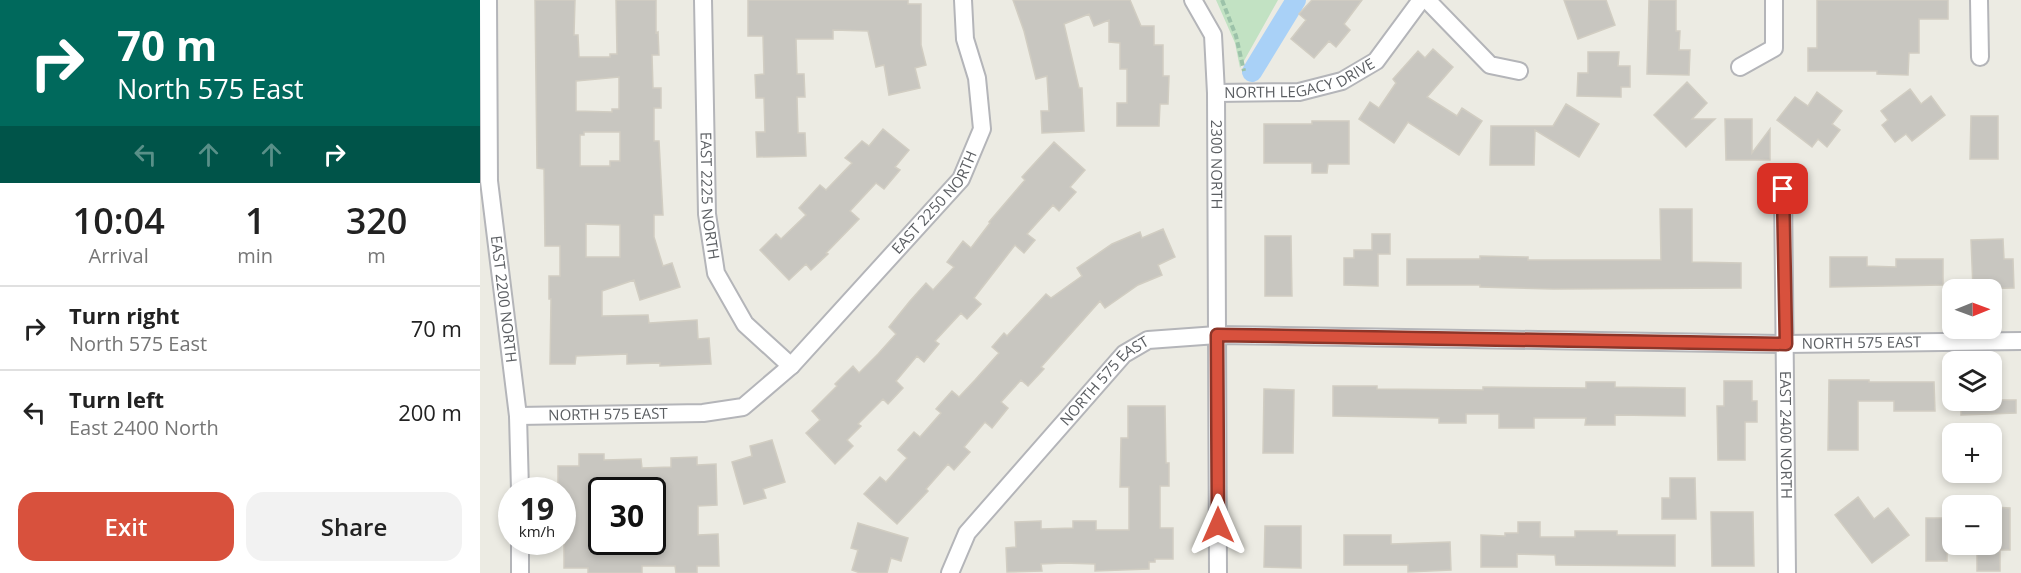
<!DOCTYPE html>
<meta charset="utf-8">
<style>
body{margin:0;font-family:"Open Sans",sans-serif;background:#f2f2f2;color:#222;height:100vh;display:flex;flex-direction:column;font-size:22px;white-space:nowrap}
*{box-sizing:border-box;margin:0}
p{font-size:20px;color:#767676}
.icon{flex:none;width:33px;height:33px;fill:none;stroke:currentColor;stroke-width:2;stroke-linecap:round;stroke-linejoin:round}
.map{position:relative;flex:1;overflow:hidden}
.side{display:flex;flex-direction:column;background:#fff;width:480px}
.side>*{flex:none}
.top-card{background:#00695c;color:#fff;overflow:hidden}
.needle{width:39px;rotate:89deg}
.fabs{position:absolute;left:1462px;top:279px;display:grid;gap:12px}
.fabs a{display:grid;place-items:center;width:60px;height:60px;border-radius:12px;background:#fff;box-shadow:0 3px 9px #0003;font-size:30px}
.speed{position:absolute;left:18px;top:477px;display:flex;gap:12px;font-size:30px;font-weight:700;text-align:center}
.speed>*{display:grid;place-content:center;width:78px;height:78px;border-radius:50%;background:#fff;box-shadow:0 3px 9px #0003;line-height:1}
.speed small{font-size:15px;font-weight:400}
.speed .limit{border:3px solid #111;border-radius:9px;background:#fff;color:#111}
.pin{position:absolute;display:grid;place-items:center;width:51px;height:51px;color:#fff;margin:-26px;border-radius:12px;box-shadow:0 3px 9px #0006}
.me{position:absolute;width:66px;margin:-33px;rotate:0deg;stroke-linejoin:round;filter:drop-shadow(0 0 4px #0008)}
.turn{display:flex;align-items:center;gap:21px;height:126px;padding:0 18px;font-size:27px}
.turn .icon{width:78px;height:78px;stroke-width:2.5}
.turn b{display:block;font-size:42px;line-height:51px}
.lanes{display:flex;align-items:center;height:57px;padding:0 18px;background:#0003;justify-content:center;gap:30px;direction:ltr}
.lanes .off{opacity:.35}
.eta{display:flex;justify-content:space-evenly;align-items:center;height:102px;text-align:center}
.eta b{font-size:36px;font-weight:600;line-height:42px}
.button{display:flex;gap:12px;margin-top:auto;padding:12px 18px}
.button a{flex:1;height:69px;border-radius:18px;background:#d8513d;color:#fff;font-size:24px;font-weight:600;line-height:69px;text-align:center}
.button a+a{background:#f2f2f2;color:#222}
ul{padding:0;list-style:none}
li{display:flex;align-items:center;gap:18px;height:84px;padding:0 18px;border-top:2px solid #e0e0e0}
li div{flex:1}
li b{display:block;font-size:22px}
li em{font-style:normal}
main{display:flex;flex:1;min-height:0}
.map>svg:first-child{display:block}
</style>
<main>
<section class="side">
<div class="top-card">
<div class="turn"><svg class="icon" aria-label="right" viewBox="0 0 24 24"><path d="M7 20v-9h11M14 6l5 5-5 5"/></svg><div><b>70 m</b>North 575 East</div></div>
<div class="lanes"><svg class="icon off" aria-label="left" viewBox="0 0 24 24"><path d="M17 20v-9H6M10 6l-5 5 5 5"/></svg><svg class="icon off" aria-label="ahead" viewBox="0 0 24 24"><path d="M12 20V5M6 11l6-6 6 6"/></svg><svg class="icon off" aria-label="ahead" viewBox="0 0 24 24"><path d="M12 20V5M6 11l6-6 6 6"/></svg><svg class="icon" aria-label="right" viewBox="0 0 24 24"><path d="M7 20v-9h11M14 6l5 5-5 5"/></svg></div>
</div>
<div class="eta">
<div><b>10:04</b><p>Arrival</p></div>
<div><b>1</b><p>min</p></div>
<div><b>320</b><p>m</p></div>
</div>
<ul>
<li><svg class="icon" aria-label="right" viewBox="0 0 24 24"><path d="M7 20v-9h11M14 6l5 5-5 5"/></svg><div><b>Turn right</b><p>North 575 East</p></div><em>70 m</em></li>
<li><svg class="icon" aria-label="left" viewBox="0 0 24 24"><path d="M17 20v-9H6M10 6l-5 5 5 5"/></svg><div><b>Turn left</b><p>East 2400 North</p></div><em>200 m</em></li>
</ul>
<div class="button"><a>Exit</a><a>Share</a></div>
</section>
<div class="map">
<svg width="1541" height="573" viewBox="0 0 1541 573">
<rect width="100%" height="100%" fill="#ecebe3"/>
<path fill="#c2e2c3" d="M 736,0 L 798,0 L 760,68 L 755,43 Z"/>
<g fill="none" stroke-linecap="round" stroke-linejoin="round">
<path stroke="#a9d1f7" stroke-width="20" d="M 772,72 L 816,0"/>
</g>
<path fill="#c8c6c0" stroke="#d1cdc2" stroke-width="1.5" fill-rule="evenodd" d="M 55,0 L 95,0 L 94,35 L 98,35 L 99,57 L 130,57 L 130,54 L 137,54 L 136,0 L 176,0 L 176,33 L 178,32 L 179,55 L 172,55 L 173,88 L 181,88 L 181,108 L 174,108 L 174,141 L 179,141 L 183,215 L 174,215 L 174,237 L 183,266 L 192,263 L 200,287 L 160,300 L 154,280 L 122,291 L 122,316 L 168,315 L 169,323 L 217,320 L 218,339 L 229,338 L 231,364 L 180,366 L 180,363 L 147,364 L 147,354 L 96,356 L 95,364 L 70,364 L 71,299 L 69,299 L 69,276 L 80,276 L 80,246 L 65,246 L 64,169 L 57,168 ZM 139,77 L 139,109 L 132,109 L 132,112 L 96,111 L 96,81 ZM 104,132 L 140,132 L 140,161 L 130,161 L 130,166 L 100,166 L 100,135 L 104,135 ZM 106,224 L 140,225 L 140,257 L 106,257 Z
M 268,0 L 428,0 L 428,4 L 441,4 L 441,45 L 446,65 L 435,68 L 440,88 L 409,95 L 404,65 L 396,67 L 388,31 L 353,30 L 353,39 L 316,39 L 317,74 L 324,74 L 325,97 L 317,97 L 318,133 L 325,133 L 326,156 L 277,157 L 276,132 L 285,132 L 284,98 L 276,98 L 275,75 L 284,74 L 283,36 L 268,36 Z
M 533,0 L 650,0 L 661,26 L 674,26 L 674,45 L 683,45 L 683,76 L 689,76 L 688,104 L 680,104 L 679,126 L 637,126 L 637,103 L 647,103 L 647,69 L 640,69 L 640,43 L 629,42 L 629,20 L 614,26 L 609,14 L 584,24 L 599,88 L 602,88 L 604,131 L 562,133 L 561,111 L 569,111 L 567,76 L 556,79 L 544,31 Z
M 832,0 L 882,0 L 864,24 L 870,30 L 856,47 L 849,41 L 834,58 L 811,39 L 826,20 L 819,14 Z
M 1084,0 L 1126,0 L 1135,25 L 1098,39 Z
M 1169,0 L 1196,0 L 1196,31 L 1200,31 L 1199,50 L 1210,50 L 1209,75 L 1167,74 Z
M 1337,0 L 1468,0 L 1468,19 L 1439,19 L 1439,53 L 1429,53 L 1428,75 L 1397,74 L 1397,71 L 1328,71 L 1328,48 L 1337,48 Z
M 953,49 L 973,67 L 947,97 L 977,116 L 982,108 L 1002,121 L 979,155 L 928,122 L 914,143 L 879,119 L 890,102 L 899,108 L 916,83 L 913,79 L 938,51 L 945,58 Z
M 1108,52 L 1139,52 L 1138,66 L 1150,66 L 1150,87 L 1141,87 L 1141,97 L 1097,96 L 1098,73 L 1108,73 Z
M 1207,82 L 1227,103 L 1212,119 L 1235,119 L 1206,147 L 1174,115 Z
M 1430,89 L 1441,104 L 1451,96 L 1465,115 L 1432,141 L 1426,134 L 1415,142 L 1402,125 L 1408,120 L 1401,111 Z
M 1337,92 L 1362,111 L 1352,124 L 1360,130 L 1347,147 L 1338,139 L 1332,147 L 1297,120 L 1315,97 L 1328,106 Z
M 1086,104 L 1119,124 L 1099,157 L 1055,130 L 1054,165 L 1010,165 L 1011,126 L 1073,126 Z
M 1491,116 L 1518,116 L 1518,159 L 1490,159 Z
M 1245,119 L 1272,119 L 1272,153 L 1290,129 L 1290,160 L 1246,160 Z
M 832,121 L 869,121 L 869,164 L 848,164 L 847,173 L 832,173 L 832,163 L 784,163 L 784,124 L 832,124 Z
M 403,129 L 429,150 L 415,167 L 420,170 L 404,189 L 396,183 L 370,211 L 379,219 L 346,253 L 348,254 L 331,270 L 326,264 L 309,280 L 280,250 L 296,234 L 301,239 L 326,215 L 319,208 L 340,185 L 346,190 L 372,163 L 365,158 L 382,141 L 389,146 Z
M 574,142 L 605,170 L 590,187 L 596,192 L 579,211 L 573,205 L 547,234 L 555,240 L 544,253 L 535,245 L 494,298 L 501,304 L 487,319 L 481,313 L 455,341 L 459,344 L 444,362 L 437,356 L 416,381 L 423,388 L 408,404 L 403,399 L 378,424 L 381,426 L 367,440 L 373,446 L 355,464 L 326,433 L 340,420 L 332,411 L 357,386 L 355,384 L 373,366 L 379,373 L 398,354 L 416,334 L 409,327 L 430,301 L 446,283 L 453,290 L 474,267 L 467,262 L 483,241 L 491,248 L 510,223 L 509,222 L 545,180 L 542,177 Z
M 1180,209 L 1212,209 L 1212,262 L 1261,263 L 1261,288 L 1073,289 L 1000,287 L 1000,285 L 927,285 L 927,259 L 1000,259 L 1000,256 L 1048,257 L 1048,260 L 1181,260 Z
M 683,229 L 695,257 L 678,265 L 682,275 L 658,285 L 625,308 L 620,301 L 561,367 L 564,369 L 548,386 L 541,380 L 521,402 L 528,408 L 512,428 L 505,422 L 484,447 L 490,452 L 474,470 L 468,464 L 446,489 L 448,491 L 417,524 L 384,494 L 400,477 L 406,482 L 427,458 L 418,450 L 434,432 L 440,437 L 461,413 L 456,409 L 472,391 L 479,397 L 495,380 L 519,353 L 512,347 L 524,333 L 527,336 L 566,294 L 571,298 L 602,276 L 597,268 L 632,244 L 660,232 L 662,238 Z
M 892,234 L 910,234 L 910,254 L 898,254 L 898,286 L 864,285 L 864,258 L 874,258 L 874,250 L 892,250 Z
M 785,236 L 811,236 L 812,296 L 785,296 Z
M 1523,239 L 1524,259 L 1533,259 L 1534,288 L 1493,289 L 1491,240 Z
M 1350,257 L 1387,257 L 1387,266 L 1416,267 L 1416,259 L 1463,259 L 1463,285 L 1350,287 Z
M 1349,380 L 1389,380 L 1389,382 L 1454,382 L 1455,411 L 1414,411 L 1414,401 L 1378,401 L 1378,450 L 1348,450 Z
M 1244,381 L 1272,381 L 1272,401 L 1277,401 L 1277,422 L 1265,422 L 1265,460 L 1238,460 L 1237,406 L 1244,406 Z
M 1106,382 L 1135,382 L 1135,387 L 1205,388 L 1205,416 L 1135,415 L 1135,425 L 1105,425 L 1106,418 L 1054,418 L 1054,428 L 1019,428 L 1019,414 L 986,414 L 986,423 L 959,423 L 959,418 L 853,416 L 853,386 L 897,386 L 897,389 L 1003,390 L 1003,387 L 1106,388 Z
M 784,389 L 814,390 L 813,453 L 783,453 Z
M 1481,400 L 1536,400 L 1536,413 L 1481,415 Z
M 648,406 L 685,406 L 686,463 L 689,463 L 689,486 L 680,486 L 680,528 L 693,528 L 693,559 L 675,559 L 675,562 L 669,562 L 669,569 L 615,571 L 615,564 L 583,563 L 561,564 L 562,571 L 527,572 L 526,548 L 536,547 L 535,522 L 561,521 L 561,529 L 593,528 L 593,521 L 616,521 L 616,530 L 649,530 L 649,487 L 640,487 L 641,438 L 648,438 Z
M 292,440 L 305,482 L 283,489 L 286,498 L 264,504 L 252,462 L 272,456 L 270,446 Z
M 99,454 L 124,454 L 124,460 L 161,459 L 162,468 L 191,467 L 191,458 L 217,457 L 217,465 L 236,464 L 237,505 L 218,506 L 218,535 L 238,534 L 239,566 L 217,566 L 217,573 L 196,573 L 195,566 L 162,566 L 162,573 L 108,573 L 108,568 L 84,568 L 84,508 L 82,508 L 82,490 L 78,490 L 78,466 L 99,466 ZM 122,490 L 172,490 L 172,542 L 122,542 Z
M 1190,478 L 1215,478 L 1216,519 L 1182,519 L 1182,498 L 1190,498 Z
M 1378,497 L 1394,519 L 1408,508 L 1429,535 L 1392,563 L 1355,515 Z
M 1512,507 L 1530,508 L 1530,550 L 1520,550 L 1520,571 L 1497,571 L 1497,544 L 1512,544 Z
M 1231,512 L 1273,512 L 1274,566 L 1232,566 Z
M 1446,518 L 1467,518 L 1467,561 L 1446,561 Z
M 1038,522 L 1060,522 L 1060,537 L 1095,537 L 1095,531 L 1137,531 L 1137,535 L 1195,535 L 1195,566 L 1076,565 L 1075,555 L 1037,554 L 1037,567 L 1001,567 L 1001,535 L 1025,536 L 1025,533 L 1038,533 Z
M 378,523 L 428,538 L 421,561 L 411,558 L 407,573 L 380,573 L 372,570 L 378,550 L 371,548 Z
M 785,526 L 821,526 L 821,568 L 784,567 Z
M 864,535 L 911,535 L 911,544 L 970,542 L 971,570 L 928,572 L 928,565 L 864,565 Z"/>
<g fill="none" stroke-linecap="round" stroke-linejoin="round">
<g stroke="#b4b5b9" stroke-width="20">
<g id="minor">
<path id="s1" d="M 8,0 L 9,181 L 38,416 L 40,490"/>
<path id="s2" d="M 223,0 L 227,214 L 236,273 L 265,324 L 311,366"/>
<path id="s3" d="M 713,0 L 733,35 L 736,93 L 738,573"/>
<path d="M 947,0 L 1010,65 L 1039,71"/>
<path d="M 1499,0 L 1500,57"/>
<path d="M 1260,67 L 1294,48 L 1294,0"/>
<path id="s4" d="M 736,93 L 819,92 L 862,81 L 896,61 L 941,0"/>
<path id="s5" d="M 1303,189 L 1307,573"/>
<path id="s6" d="M 38,416 L 223,413 L 263,407 L 311,366 L 481,179 L 502,129 L 497,78 L 485,39 L 483,0"/>
<path d="M 40,542 L 40,573"/>
<path id="s7" d="M 470,573 L 487,533 L 644,354 L 668,340 L 737,335 L 1306,344 L 1541,341"/>
</g>
</g>
<path stroke="#9cc2a9" stroke-width="4" stroke-dasharray="6 3" stroke-linecap="butt" d="M 742,0 L 756,36 L 764,71"/>
<use href="#minor" stroke="#fff" stroke-width="16"/>
</g>
<g fill="none" stroke-linecap="round" stroke-linejoin="round">
<g stroke="#8c3528" stroke-width="15">
<path id="route" d="M 738,525 L 737,335 L 1306,344 L 1303,189"/>
</g>
<use href="#route" stroke="#d8513d" stroke-width="10"/>
</g>
<g text-anchor="middle" stroke-width="4.5" stroke-linejoin="round" paint-order="stroke">
<g font-size="15" fill="#5b5e62" stroke="#fff">
<text dy="5" stroke="none"><textPath href="#s4" startOffset="86">NORTH LEGACY DRIVE</textPath></text>
<text dy="5" stroke="none"><textPath href="#s3" startOffset="170">2300 NORTH</textPath></text>
<text dy="5" stroke="none"><textPath href="#s2" startOffset="196">EAST 2225 NORTH</textPath></text>
<text dy="5" stroke="none"><textPath href="#s6" startOffset="507">EAST 2250 NORTH</textPath></text>
<text dy="5" stroke="none"><textPath href="#s1" startOffset="300">EAST 2200 NORTH</textPath></text>
<text dy="5" stroke="none"><textPath href="#s7" startOffset="1023">NORTH 575 EAST</textPath></text>
<text dy="5" stroke="none"><textPath href="#s7" startOffset="249">NORTH 575 EAST</textPath></text>
<text dy="5" stroke="none"><textPath href="#s6" startOffset="90">NORTH 575 EAST</textPath></text>
<text dy="5" stroke="none"><textPath href="#s5" startOffset="246">EAST 2400 NORTH</textPath></text>
</g>
</g>
</svg>
<div class="fabs">
<a><svg class="needle" viewBox="-14 -14 28 28"><path d="M0-13l5 13h-10z" fill="#e53935"/><path d="M0 13l5-13h-10z" fill="#767676"/></svg></a>
<a><svg class="icon" aria-label="layers" viewBox="0 0 24 24"><path d="M12 4l9 5-9 5-9-5zM3 14l9 5 9-5"/></svg></a>
<a>+</a>
<a>−</a>
</div>
<div class="speed"><div>19<small>km/h</small></div><div class="limit">30</div></div>
<div class="pin" style="left:1303px;top:189px;background:#d93025"><svg class="icon" aria-label="arrive" viewBox="0 0 24 24"><path d="M6 21V4h12l-3 4 3 4H6"/></svg></div>
<svg class="me" style="left:738px;top:525px" viewBox="-20 -20 40 40"><path d="M0-17L14 15 0 8-14 15z" fill="#d8513d" stroke="#fff" stroke-width="4"/></svg>
</div>
</main>
